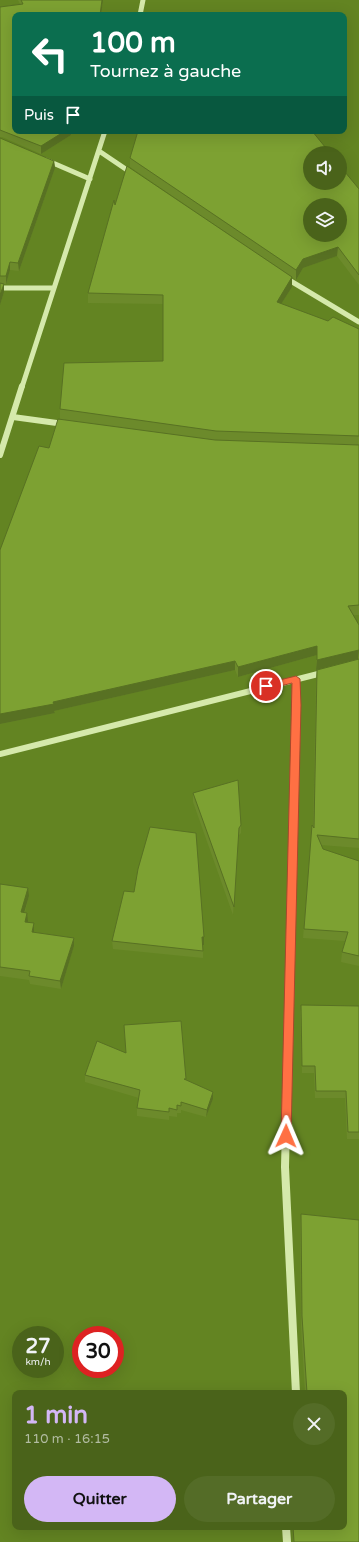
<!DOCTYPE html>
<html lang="fr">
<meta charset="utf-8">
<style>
body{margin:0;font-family:"Varela Round",sans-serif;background:#546c27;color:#f1f3f6;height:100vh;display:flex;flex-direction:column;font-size:15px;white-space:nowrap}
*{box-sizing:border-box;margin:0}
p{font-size:13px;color:#b2bca2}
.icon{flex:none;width:22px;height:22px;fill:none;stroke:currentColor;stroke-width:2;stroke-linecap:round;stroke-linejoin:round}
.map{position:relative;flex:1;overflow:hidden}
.panel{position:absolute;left:12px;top:1390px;width:335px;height:140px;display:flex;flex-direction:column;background:#4a631a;border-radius:8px;box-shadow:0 4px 16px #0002}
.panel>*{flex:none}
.guide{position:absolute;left:12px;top:12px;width:335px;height:122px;border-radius:8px;box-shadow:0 4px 16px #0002;background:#0b6e4f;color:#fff;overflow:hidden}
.tools{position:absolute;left:303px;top:146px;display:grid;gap:8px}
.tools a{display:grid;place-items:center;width:44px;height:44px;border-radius:50%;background:#4a631a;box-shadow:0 4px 16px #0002;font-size:20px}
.speed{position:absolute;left:12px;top:1326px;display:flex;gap:8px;font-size:20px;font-weight:700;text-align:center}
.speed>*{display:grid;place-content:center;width:52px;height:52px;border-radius:50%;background:#4a631a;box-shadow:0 4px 16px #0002;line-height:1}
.speed small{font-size:10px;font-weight:400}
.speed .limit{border:6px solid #d22;background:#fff;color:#111}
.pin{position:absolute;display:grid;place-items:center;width:34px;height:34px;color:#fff;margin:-17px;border:2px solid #fff;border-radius:50%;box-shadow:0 1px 4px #0007}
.me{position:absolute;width:44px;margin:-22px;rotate:1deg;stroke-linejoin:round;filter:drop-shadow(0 0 3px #0008)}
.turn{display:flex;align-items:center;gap:14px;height:84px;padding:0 12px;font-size:18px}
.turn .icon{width:52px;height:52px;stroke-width:2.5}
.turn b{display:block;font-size:28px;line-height:34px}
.then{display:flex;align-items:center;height:38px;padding:0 12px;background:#0003;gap:8px;font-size:15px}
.round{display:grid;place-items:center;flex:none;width:42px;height:42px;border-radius:21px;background:#546c27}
.summary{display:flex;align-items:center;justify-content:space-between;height:68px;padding:0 12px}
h1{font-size:24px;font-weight:800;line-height:30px;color:#d3b7f5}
.action{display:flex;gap:8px;margin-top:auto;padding:8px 12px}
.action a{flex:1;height:46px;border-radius:24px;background:#d3b7f5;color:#111;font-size:16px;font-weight:800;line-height:46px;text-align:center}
.action a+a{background:#546c27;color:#f1f3f6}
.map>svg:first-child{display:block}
</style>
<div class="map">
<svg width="359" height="1542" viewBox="0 0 359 1542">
<rect width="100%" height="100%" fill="#638422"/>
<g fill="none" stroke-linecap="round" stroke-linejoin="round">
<path stroke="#d5e9ab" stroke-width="5" d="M 140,15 L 143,0
M 99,151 L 133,174
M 46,160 L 90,179
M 284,277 L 359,322
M 0,288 L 54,288
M 22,387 L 105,131"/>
<path stroke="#d5e9ab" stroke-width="6" d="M 13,417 L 64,424
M 0,455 L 22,386
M 0,754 L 326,672
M 292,890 L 297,705 L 296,679"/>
<path stroke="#d5e9ab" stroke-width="8" d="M 292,889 L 285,1167 L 296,1393
M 286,1527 L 287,1542"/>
</g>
<path fill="#6c8a2b" d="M 18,0 L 103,0 L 101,15 L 15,15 L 71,135 L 41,154 L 2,137 L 0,137 L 0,7 L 20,4 Z
M 0,138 L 54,161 L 55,168 L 19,271 L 10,270 L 6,284 L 4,284 L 4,292 L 0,305 Z
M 130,158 L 359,189 L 359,285 L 337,256 L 303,268 L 296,280 L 292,277 L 292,287 L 281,304 L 328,321 L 359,329 L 359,615 L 353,615 L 359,625 L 359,848 L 321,845 L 323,849 L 359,861 L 359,966 L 341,962 L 342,952 L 345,941 L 303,938 L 312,825 L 313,827 L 316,680 L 317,670 L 359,660 L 316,670 L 317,655 L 238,677 L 235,670 L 54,711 L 55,713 L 0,724 L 49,448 L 60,419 L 60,409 L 163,361 L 163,304 L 88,303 L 88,293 L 115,205 L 275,266 L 130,167 Z
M 193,793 L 241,825 L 241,833 L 238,836 L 233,915 L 193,802 Z
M 0,884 L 29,896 L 25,912 L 28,921 L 28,923 L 34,932 L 74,938 L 74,946 L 61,989 L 30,984 L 29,980 L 0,976 Z
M 204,937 L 204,945 L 203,945 L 203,958 L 113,949 L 112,941 Z
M 301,1005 L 359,1006 L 359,1139 L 347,1139 L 345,1098 L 315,1098 L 314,1073 L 302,1073 L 300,1013 Z
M 181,1021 L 186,1080 L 213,1092 L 213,1099 L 206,1117 L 181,1110 L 181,1113 L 177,1113 L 177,1117 L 169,1116 L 169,1120 L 137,1116 L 137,1108 L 139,1098 L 85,1082 L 85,1075 L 126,1053 L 124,1025 Z
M 301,1214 L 359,1220 L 359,1542 L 293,1542 L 292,1527 L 344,1527 L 344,1393 L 305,1393 L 301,1326 L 300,1224 Z"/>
<path fill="#587123" d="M 102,0 L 103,0 L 101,15 L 100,15 Z
M 65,131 L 71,131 L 71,135 L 41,154 L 41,146 Z
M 54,161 L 55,168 L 19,271 L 18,263 Z
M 338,247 L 337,256 L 303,268 L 296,280 L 296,270 L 303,259 Z
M 10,262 L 10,270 L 6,284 L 6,276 Z
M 292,277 L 292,287 L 276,312 L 277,302 Z
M 4,284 L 4,292 L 0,305 L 0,295 Z
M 317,646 L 317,655 L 238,677 L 238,667 Z
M 359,650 L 358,659 L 316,670 L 317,660 Z
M 235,661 L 235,670 L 54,711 L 55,713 L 0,724 L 0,714 Z
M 28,888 L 29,896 L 22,920 L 21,912 Z
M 27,913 L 28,921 L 26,931 L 25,922 Z
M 34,923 L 34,932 L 32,940 L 32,932 Z
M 202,937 L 204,937 L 204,945 L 202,945 Z
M 74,938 L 74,946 L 61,989 L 60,981 Z
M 213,1092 L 213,1099 L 206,1117 L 207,1110 Z"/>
<path fill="#7da132" stroke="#587123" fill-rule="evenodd" d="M 21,0 L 102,0 L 100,15 L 15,15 L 15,131 L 65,131 L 41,146 L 0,130 L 0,7 L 23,4 Z
M 138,131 L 312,131 L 330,153 L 310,153 L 310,183 L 340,183 L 340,166 L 359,189 L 359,275 L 338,247 L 303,259 L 296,270 L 130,158 ZM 310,205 L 340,205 L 340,235 L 310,235 Z
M 0,138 L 54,161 L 18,263 L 10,262 L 6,276 L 0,276 Z
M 127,166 L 292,277 L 277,302 L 328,321 L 333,317 L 359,329 L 359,436 L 216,431 L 60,409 L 64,363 L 163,361 L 163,295 L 88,293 L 114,200 L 115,205 Z
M 0,283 L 4,284 L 0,295 Z
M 58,419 L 215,440 L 359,445 L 359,605 L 348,606 L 359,625 L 359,650 L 317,660 L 317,646 L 238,667 L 235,661 L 53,702 L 54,704 L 0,714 L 0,550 L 39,446 L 49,448 Z
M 359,659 L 359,839 L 317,835 L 323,849 L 359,861 L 359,956 L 342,952 L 348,932 L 304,929 L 312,825 L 314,828 L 317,670 Z
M 238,780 L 241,825 L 239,828 L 234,907 L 193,793 Z
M 150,827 L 196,833 L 204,937 L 202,937 L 203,951 L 112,941 L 124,891 L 134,892 L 138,869 Z
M 0,884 L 28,888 L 21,912 L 27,913 L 25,922 L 34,923 L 32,932 L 74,938 L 60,981 L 29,976 L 30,971 L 0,967 Z
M 301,1005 L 359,1006 L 359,1132 L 348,1132 L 346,1091 L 316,1091 L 315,1066 L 302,1066 Z
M 181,1021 L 186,1079 L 184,1079 L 213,1092 L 207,1110 L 181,1102 L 181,1106 L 177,1105 L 177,1110 L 169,1108 L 169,1112 L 137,1108 L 140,1090 L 85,1075 L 97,1041 L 126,1053 L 124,1025 Z
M 301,1214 L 359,1220 L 359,1542 L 294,1542 L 293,1527 L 344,1527 L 344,1393 L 307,1393 L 302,1316 Z"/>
<path fill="#ff7043" stroke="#a6492c" d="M 296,676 L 300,679 L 301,705 L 291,1136 L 290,1139 L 286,1141 L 282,1139 L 281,1136 L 292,683 L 266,690 L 262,686 L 263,684 Z"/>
</svg>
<div class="tools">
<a><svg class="icon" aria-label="sound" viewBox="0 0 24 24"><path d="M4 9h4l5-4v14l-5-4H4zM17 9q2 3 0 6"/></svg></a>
<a><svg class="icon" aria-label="layers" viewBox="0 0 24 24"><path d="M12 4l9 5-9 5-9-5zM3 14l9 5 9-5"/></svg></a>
</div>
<div class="speed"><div>27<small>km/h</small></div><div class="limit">30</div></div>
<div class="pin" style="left:266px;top:686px;background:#d93025"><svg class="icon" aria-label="arrive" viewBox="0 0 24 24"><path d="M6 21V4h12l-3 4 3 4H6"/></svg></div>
<svg class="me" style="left:286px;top:1136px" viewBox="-20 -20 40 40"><path d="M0-17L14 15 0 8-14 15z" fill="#ff7043" stroke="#fff" stroke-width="4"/></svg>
<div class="guide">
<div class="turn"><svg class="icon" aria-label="left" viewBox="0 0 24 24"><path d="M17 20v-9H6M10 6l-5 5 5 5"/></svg><div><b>100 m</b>Tournez à gauche</div></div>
<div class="then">Puis<svg class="icon" aria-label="arrive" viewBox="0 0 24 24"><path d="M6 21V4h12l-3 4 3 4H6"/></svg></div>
</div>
<section class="panel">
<div class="summary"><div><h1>1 min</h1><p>110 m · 16:15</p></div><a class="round"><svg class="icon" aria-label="close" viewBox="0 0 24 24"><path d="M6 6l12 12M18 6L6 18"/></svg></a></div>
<div class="action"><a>Quitter</a><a>Partager</a></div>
</section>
</div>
